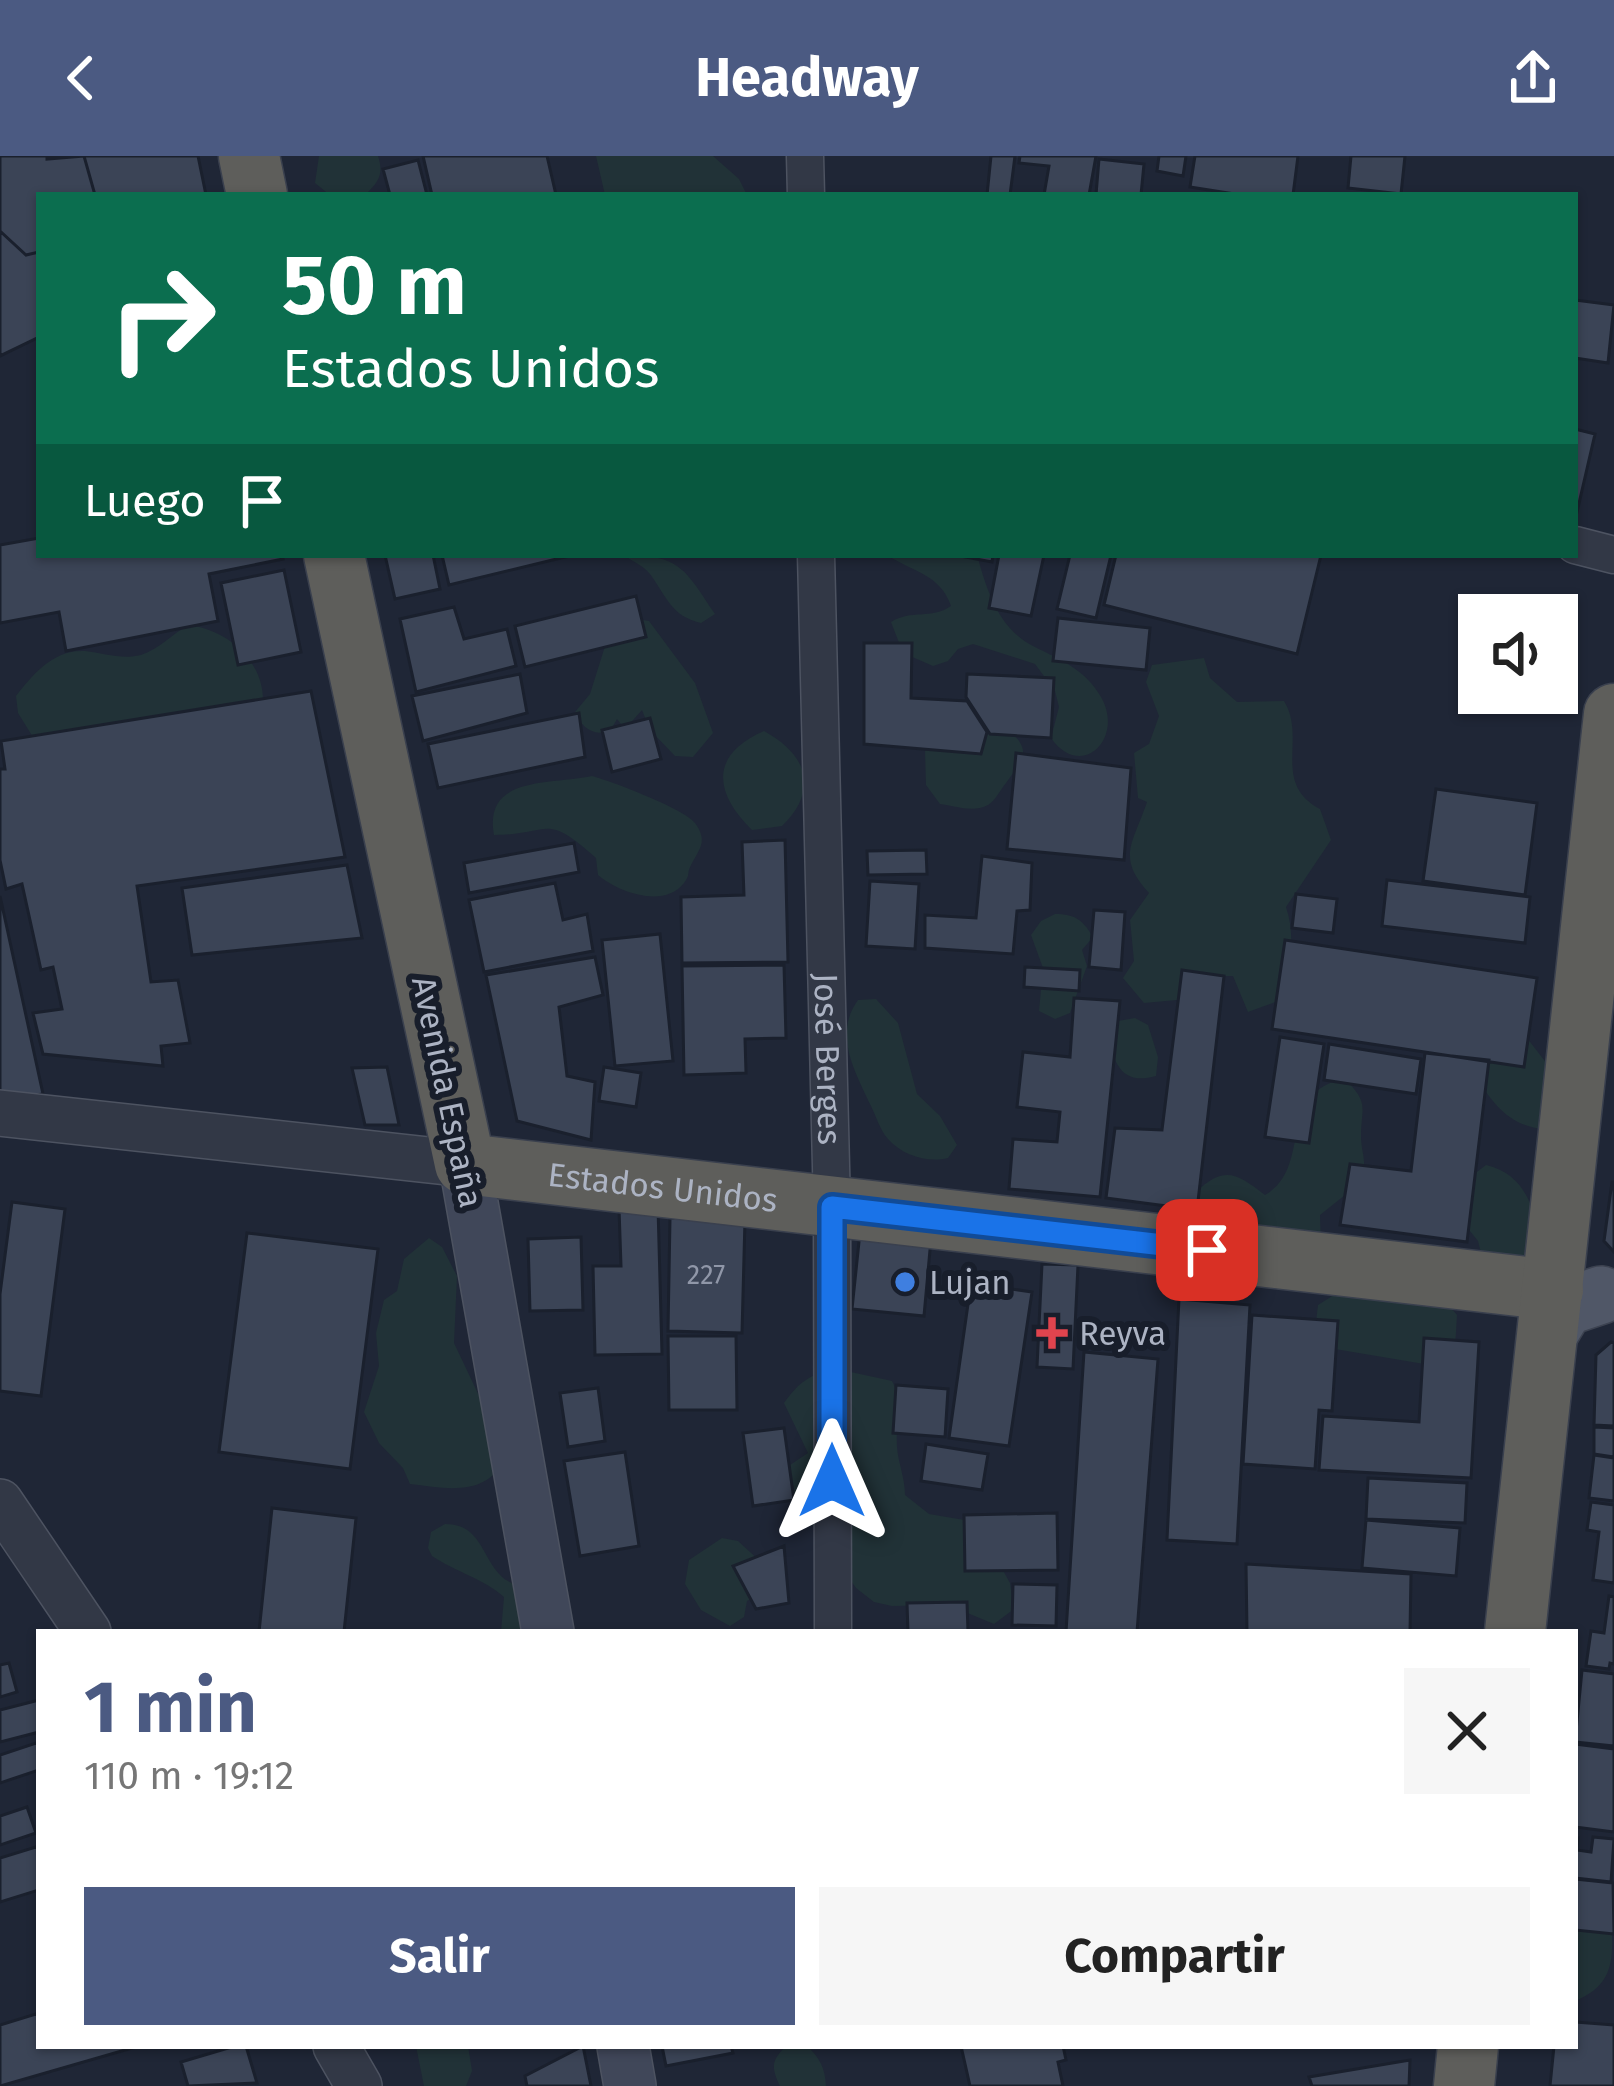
<!DOCTYPE html>
<html lang="es">
<meta charset="utf-8">
<style>
body{margin:0;font-family:"Fira Sans",sans-serif;background:#f6f6f6;color:#222;height:100vh;display:flex;flex-direction:column;font-size:45px;white-space:nowrap}
*{box-sizing:border-box;margin:0}
p{font-size:39px;color:#767676}
.icon{flex:none;width:66px;height:66px;fill:none;stroke:currentColor;stroke-width:2;stroke-linecap:round;stroke-linejoin:round}
.map{position:relative;flex:1;overflow:hidden}
.sheet{position:absolute;left:36px;top:1473px;width:1542px;height:420px;display:flex;flex-direction:column;background:#fff;border-radius:0px;box-shadow:0 3px 9px #0004}
.sheet>*{flex:none}
.hud{position:absolute;left:36px;top:36px;width:1542px;height:366px;border-radius:0px;box-shadow:0 3px 9px #0004;background:#0b6e4f;color:#fff;overflow:hidden}
.buttons{position:absolute;left:1458px;top:438px;display:grid;gap:24px}
.buttons a{display:grid;place-items:center;width:120px;height:120px;border-radius:0px;background:#fff;box-shadow:0 3px 9px #0004;font-size:60px}
.pin{position:absolute;display:grid;place-items:center;width:102px;height:102px;color:#fff;margin:-51px;border-radius:24px;box-shadow:0 6px 18px #0006}
.me{position:absolute;width:132px;margin:-66px;rotate:0deg;stroke-linejoin:round;filter:drop-shadow(0 0 9px #0008)}
.turn{display:flex;align-items:center;gap:42px;height:252px;padding:0 48px;font-size:54px}
.turn .icon{width:156px;height:156px;stroke-width:2.5}
.turn b{display:block;font-size:84px;line-height:102px}
.then{display:flex;align-items:center;height:114px;padding:0 48px;background:#0003;gap:24px;font-size:45px}
.round{display:grid;place-items:center;flex:none;width:126px;height:126px;border-radius:0px;background:#f6f6f6}
.overview{display:flex;align-items:center;justify-content:space-between;height:204px;padding:0 48px}
h1{font-size:72px;font-weight:700;line-height:90px;color:#4b5a82}
.button{display:flex;gap:24px;margin-top:auto;padding:24px 48px}
.button a{flex:1;height:138px;border-radius:0px;background:#4b5a82;color:#fff;font-size:48px;font-weight:700;line-height:138px;text-align:center}
.button a+a{background:#f6f6f6;color:#222}
header{display:flex;justify-content:space-between;align-items:center;height:156px;padding:0 48px;background:#4b5a82;color:#fff;font-size:54px;font-weight:700}
.map>svg:first-child{display:block}
</style>
<header><svg class="icon" aria-label="back" viewBox="0 0 24 24"><path d="M15 5l-7 7 7 7"/></svg>Headway<svg class="icon" aria-label="share" viewBox="0 0 24 24"><path d="M12 15V3M7 8l5-5 5 5M5 13v7h14v-7"/></svg></header>
<div class="map">
<svg width="1614" height="1930" viewBox="0 0 1614 1930">
<rect width="100%" height="100%" fill="#1f2636"/>
<path fill="#213237" d="M 319,0 L 378,0 C 384,18 379,26 365,39 L 330,39 L 315,27 Z
M 596,0 L 713,0 L 739,23 L 747,39 L 605,39 Z
M 624,399 C 680,399 685,413 715,458 L 701,467 C 671,460 667,441 650,418 C 643,409 633,406 624,399 Z
M 887,399 L 977,399 C 987,434 998,473 1035,491 C 1061,504 1086,514 1101,541 C 1125,583 1081,625 1051,582 L 1059,551 L 1055,535 L 1035,508 L 973,488 L 958,493 L 948,505 L 933,510 L 903,497 L 891,466 C 911,453 931,464 951,450 C 940,418 913,416 887,399 Z
M 637,463 L 649,465 L 695,527 L 713,577 L 693,601 L 675,600 L 650,574 L 642,554 L 625,573 L 617,563 C 606,587 582,576 575,556 L 590,538 L 606,487 Z
M 189,469 C 227,474 263,504 263,544 L 36,586 L 18,557 L 16,540 C 33,518 54,493 85,495 C 104,497 121,504 141,499 C 158,494 173,477 189,469 Z
M 1204,502 L 1210,522 L 1237,546 L 1284,545 C 1307,582 1271,627 1320,653 L 1331,684 L 1286,751 C 1297,784 1289,813 1278,845 L 1248,856 L 1233,820 L 1211,820 L 1177,844 L 1144,847 L 1123,822 L 1134,805 L 1130,764 L 1149,737 C 1116,701 1133,688 1147,646 L 1138,642 L 1134,597 L 1149,588 L 1159,560 L 1146,526 L 1152,509 Z
M 1006,572 C 1034,595 1023,603 1006,627 C 1000,634 996,644 988,649 C 973,657 955,650 940,648 L 926,629 L 925,595 L 940,586 Z
M 764,575 C 808,599 819,634 782,670 L 752,674 C 714,637 709,599 764,575 Z
M 592,620 C 611,625 685,653 695,667 C 708,685 700,692 691,709 C 686,719 691,718 684,727 C 664,753 618,736 598,719 L 596,702 C 543,655 552,679 494,679 C 483,619 551,629 592,620 Z
M 1055,758 C 1075,758 1083,764 1093,781 L 1082,794 L 1087,810 L 1070,857 L 1055,863 L 1039,855 L 1043,812 L 1031,779 L 1041,765 Z
M 876,843 L 898,867 L 917,938 L 940,960 L 957,989 L 948,1002 C 928,1007 903,1000 888,983 C 880,974 876,960 871,950 C 855,916 833,878 858,844 Z
M 1135,862 L 1148,869 L 1158,901 L 1156,920 C 1121,930 1114,907 1107,877 L 1118,865 Z
M 1527,882 L 1568,935 L 1542,973 C 1508,969 1491,946 1475,918 L 1482,890 Z
M 1345,923 C 1370,948 1361,951 1361,981 C 1361,992 1365,1001 1364,1013 L 1345,1039 L 1320,1059 L 1321,1090 L 1220,1079 L 1200,1052 L 1196,1036 C 1224,1009 1237,1017 1265,1039 C 1314,1011 1275,935 1345,923 Z
M 1486,1009 C 1524,1018 1533,1049 1541,1084 L 1521,1111 L 1482,1101 L 1478,1085 L 1458,1060 L 1460,1029 Z
M 429,1082 L 442,1091 L 457,1120 L 454,1187 L 482,1246 L 503,1307 C 482,1341 445,1332 410,1328 L 403,1312 L 379,1287 L 364,1256 L 379,1210 L 376,1177 L 384,1144 L 397,1135 L 404,1103 Z
M 1426,1123 L 1457,1159 L 1455,1192 L 1430,1209 L 1335,1193 L 1316,1166 L 1318,1149 L 1345,1132 Z
M 837,1213 L 892,1225 C 906,1252 895,1264 897,1291 C 898,1306 905,1322 905,1339 L 929,1358 L 976,1366 L 1010,1427 L 1014,1453 L 994,1468 L 948,1449 L 892,1450 L 874,1446 L 856,1432 L 792,1340 L 790,1309 L 808,1297 L 784,1247 C 799,1226 811,1217 837,1213 Z
M 445,1368 C 481,1368 481,1400 501,1420 C 508,1427 520,1430 528,1434 L 535,1476 L 501,1476 L 504,1441 C 486,1424 454,1415 432,1400 L 428,1392 L 431,1376 Z
M 722,1382 L 738,1385 L 762,1407 L 761,1437 L 747,1445 L 744,1461 L 730,1470 L 701,1454 L 685,1428 L 689,1404 Z
M 1575,1754 L 1611,1762 C 1614,1804 1614,1829 1575,1845 Z
M 416,1890 L 468,1890 L 472,1915 L 466,1930 L 424,1930 Z
M 787,1890 L 807,1890 C 820,1902 825,1912 826,1930 L 780,1930 C 771,1912 771,1903 787,1890 Z"/>
<path fill="#3b4456" stroke="#1a202d" stroke-width="3" d="M 0,0 L 198,0 L 206,39 L 39,39 L 39,181 L 0,200 Z
M 0,0 L 47,0 L 47,3 L 84,0 L 95,39 L 39,39 L 39,96 L 26,99 L 0,75 Z
M 423,0 L 547,0 L 556,39 L 432,39 Z
M 991,0 L 1015,0 L 1010,39 L 987,39 Z
M 1020,0 L 1096,0 L 1089,39 L 1044,39 L 1049,10 L 1019,7 Z
M 1159,0 L 1186,0 L 1183,20 L 1157,15 Z
M 1195,0 L 1298,0 L 1293,39 L 1241,39 L 1190,31 Z
M 1351,0 L 1405,0 L 1401,38 L 1348,32 Z
M 1099,3 L 1144,8 L 1141,39 L 1096,39 Z
M 418,4 L 427,39 L 390,39 L 383,13 Z
M 1575,144 L 1614,149 L 1608,207 L 1575,202 Z
M 1575,273 L 1595,278 L 1577,356 L 1575,356 Z
M 39,382 L 39,399 L 282,399 L 283,403 L 209,418 L 218,465 L 66,495 L 59,456 L 0,467 L 0,389 Z
M 385,399 L 433,399 L 440,433 L 395,443 Z
M 442,399 L 569,399 L 569,400 L 449,429 Z
M 955,399 L 993,399 L 992,406 Z
M 999,399 L 1044,399 L 1031,460 L 989,452 Z
M 1070,399 L 1111,399 L 1096,462 L 1057,453 Z
M 1116,399 L 1321,399 L 1297,498 L 1104,449 Z
M 284,414 L 301,496 L 238,509 L 221,427 Z
M 636,440 L 646,481 L 525,511 L 515,470 Z
M 454,451 L 464,483 L 507,473 L 516,510 L 416,536 L 400,463 Z
M 1058,462 L 1150,472 L 1146,514 L 1053,505 Z
M 864,487 L 912,487 L 911,542 L 967,545 L 987,576 L 981,598 L 864,588 Z
M 520,518 L 527,557 L 423,585 L 412,540 Z
M 967,518 L 1054,522 L 1051,582 L 990,578 L 966,541 Z
M 311,535 L 345,701 L 137,730 L 151,826 L 178,824 L 190,887 L 161,890 L 163,910 L 43,898 L 33,857 L 62,853 L 53,811 L 41,814 L 22,728 L 6,733 L 0,704 L 0,613 L 5,613 L 1,585 Z
M 579,557 L 585,601 L 438,632 L 428,588 Z
M 650,562 L 661,603 L 612,616 L 602,574 Z
M 1016,597 L 1131,612 L 1124,704 L 1007,693 Z
M 1436,633 L 1537,647 L 1525,739 L 1423,725 Z
M 785,684 L 788,806 L 682,807 L 681,741 L 744,739 L 742,686 Z
M 574,687 L 579,716 L 469,737 L 464,707 Z
M 926,694 L 927,718 L 868,719 L 867,695 Z
M 982,700 L 1032,707 L 1030,754 L 1017,755 L 1013,798 L 925,792 L 925,759 L 976,762 Z
M 347,709 L 362,782 L 192,799 L 182,732 Z
M 1387,724 L 1530,741 L 1525,787 L 1382,770 Z
M 870,725 L 919,728 L 915,793 L 866,790 Z
M 555,727 L 563,764 L 587,758 L 593,795 L 484,816 L 469,744 Z
M 1296,738 L 1337,743 L 1333,777 L 1292,772 Z
M 0,740 L 43,938 L 0,944 Z
M 1094,754 L 1125,756 L 1121,814 L 1089,811 Z
M 660,778 L 673,905 L 615,910 L 602,784 Z
M 1285,784 L 1537,822 L 1524,911 L 1272,873 Z
M 595,801 L 603,839 L 559,851 L 567,920 L 595,926 L 591,984 L 517,965 L 486,819 Z
M 784,809 L 786,882 L 745,883 L 746,917 L 684,919 L 682,810 Z
M 1025,811 L 1080,814 L 1079,835 L 1024,831 Z
M 1182,814 L 1224,820 L 1197,1054 L 1106,1042 L 1115,972 L 1162,974 Z
M 1074,842 L 1120,845 L 1100,1041 L 1009,1033 L 1013,983 L 1057,986 L 1060,956 L 1017,951 L 1023,896 L 1070,901 Z
M 1280,881 L 1324,888 L 1309,987 L 1265,981 Z
M 1329,888 L 1421,903 L 1416,938 L 1324,924 Z
M 1425,897 L 1489,904 L 1467,1086 L 1340,1069 L 1350,1008 L 1411,1015 Z
M 387,911 L 399,969 L 365,969 L 352,912 Z
M 604,911 L 641,917 L 636,951 L 599,945 Z
M 1612,1026 L 1614,1026 L 1614,1096 L 1604,1085 Z
M 12,1046 L 65,1053 L 41,1240 L 0,1235 L 0,1138 Z
M 658,1051 L 662,1198 L 595,1199 L 593,1110 L 621,1110 L 619,1052 Z
M 670,1062 L 745,1063 L 742,1177 L 668,1175 Z
M 860,1076 L 931,1083 L 924,1160 L 852,1153 Z
M 247,1077 L 378,1093 L 350,1313 L 219,1296 Z
M 581,1081 L 583,1154 L 530,1155 L 528,1083 Z
M 1042,1108 L 1078,1109 L 1073,1213 L 1037,1211 Z
M 971,1127 L 1032,1136 L 1009,1290 L 949,1282 Z
M 1179,1143 L 1250,1149 L 1237,1388 L 1167,1384 Z
M 1252,1159 L 1338,1165 L 1332,1255 L 1319,1254 L 1315,1313 L 1243,1308 Z
M 668,1180 L 736,1180 L 737,1254 L 669,1254 Z
M 1424,1182 L 1479,1186 L 1471,1322 L 1319,1314 L 1323,1260 L 1419,1266 Z
M 1611,1186 L 1614,1187 L 1614,1270 L 1594,1269 L 1596,1199 Z
M 1084,1196 L 1158,1203 L 1137,1476 L 1066,1476 Z
M 896,1229 L 948,1233 L 945,1281 L 893,1277 Z
M 598,1232 L 605,1285 L 568,1291 L 560,1237 Z
M 1594,1271 L 1614,1272 L 1614,1301 L 1594,1298 Z
M 784,1272 L 794,1344 L 753,1350 L 743,1277 Z
M 926,1288 L 988,1298 L 982,1334 L 921,1325 Z
M 625,1296 L 639,1390 L 580,1400 L 564,1305 Z
M 1594,1299 L 1614,1302 L 1614,1345 L 1589,1342 Z
M 1368,1322 L 1467,1327 L 1465,1367 L 1366,1363 Z
M 1591,1346 L 1614,1349 L 1614,1427 L 1593,1424 L 1599,1376 L 1587,1374 Z
M 272,1352 L 356,1362 L 344,1476 L 259,1476 Z
M 1057,1357 L 1058,1414 L 965,1415 L 964,1359 Z
M 1366,1364 L 1460,1372 L 1456,1420 L 1362,1412 Z
M 784,1390 L 789,1447 L 756,1453 L 733,1410 Z
M 1246,1408 L 1411,1418 L 1410,1476 L 1247,1476 Z
M 1013,1428 L 1057,1429 L 1056,1470 L 1012,1469 Z
M 1609,1440 L 1614,1441 L 1614,1508 L 1610,1507 L 1609,1513 L 1586,1510 L 1591,1475 L 1604,1477 Z
M 967,1446 L 968,1476 L 908,1476 L 907,1447 Z
M 9,1507 L 17,1536 L 0,1541 L 0,1509 Z
M 1582,1514 L 1614,1518 L 1614,1590 L 1575,1586 Z
M 39,1544 L 39,1576 L 0,1586 L 0,1554 Z
M 39,1586 L 39,1614 L 0,1627 L 0,1599 Z
M 1575,1588 L 1614,1593 L 1614,1676 L 1575,1671 Z
M 27,1651 L 36,1677 L 0,1689 L 0,1660 Z
M 1593,1681 L 1614,1683 L 1611,1726 L 1575,1722 L 1575,1682 L 1578,1682 L 1577,1694 L 1591,1696 Z
M 39,1690 L 39,1734 L 0,1746 L 0,1702 Z
M 1575,1723 L 1613,1727 L 1614,1778 L 1575,1774 Z
M 39,1857 L 39,1890 L 139,1890 L 0,1930 L 0,1869 Z
M 1575,1866 L 1614,1869 L 1614,1930 L 1550,1930 L 1554,1890 L 1575,1890 Z
M 235,1890 L 246,1890 L 257,1927 L 188,1930 L 181,1906 Z
M 583,1890 L 591,1930 L 527,1930 L 525,1920 Z
M 662,1890 L 731,1890 L 733,1897 L 666,1910 Z
M 961,1890 L 1063,1890 L 1066,1904 L 1058,1906 L 1063,1930 L 970,1930 Z
M 1410,1904 L 1409,1930 L 1312,1930 L 1309,1921 Z"/>
<g fill="none" stroke-linecap="round" stroke-linejoin="round">
<g stroke="#4d5361" stroke-width="39">
<g id="minor">
<path d="M 805,0 L 806,39"/>
<path d="M 1575,389 L 1614,399"/>
<path id="s1" d="M 816,399 L 832,1051 L 833,1476"/>
</g>
</g>
<g stroke="#4d5361" stroke-width="48">
<path id="tertiary" d="M 0,957 L 465,1008
M 0,1346 L 88,1476
M 336,1890 L 359,1930"/>
</g>
<g stroke="#4d5361" stroke-width="54">
<path id="secondary" d="M 465,1008 L 548,1476
M 623,1890 L 630,1930"/>
</g>
<g stroke="#3c4250" stroke-width="60">
<path id="primary" d="M 1548,1179 L 1565,1151 L 1601,1139"/>
</g>
<g stroke="#3a404e" stroke-width="63">
<g id="trunk">
<path d="M 249,0 L 257,39"/>
<path id="s2" d="M 334,399 L 465,1008 L 1553,1134"/>
<path d="M 1515,1476 L 1614,558"/>
<path d="M 1464,1930 L 1468,1890"/>
</g>
</g>
<use href="#minor" stroke="#323846" stroke-width="36"/>
<use href="#tertiary" stroke="#323846" stroke-width="45"/>
<use href="#secondary" stroke="#404759" stroke-width="51"/>
<use href="#primary" stroke="#505767" stroke-width="57"/>
<use href="#trunk" stroke="#5e5e5b" stroke-width="60"/>
</g>
<g fill="none" stroke-linecap="round" stroke-linejoin="round">
<g stroke="#114b97" stroke-width="30">
<path id="route" d="M 832,1325 L 832,1051 L 1207,1094"/>
</g>
<use href="#route" stroke="#1a73e8" stroke-width="21"/>
</g>
<circle fill="#3f7fe0" stroke="#181e2b" stroke-width="4.5" cx="905" cy="1126" r="12"/>
<path fill="#e0444e" stroke="#181e2b" stroke-width="4.5" d="M1046 1159h12v12h12v12h-12v12h-12v-12h-12v-12h12z"/>
<g text-anchor="middle" stroke-width="12" stroke-linejoin="round" paint-order="stroke">
<g font-size="27" fill="#9097a8">
<text x="706" y="1128">227</text>
</g>
<g font-size="33" fill="#acb3c3" stroke="#181e2b">
<text dy="12" stroke="none"><textPath href="#s1" startOffset="504">José Berges</textPath></text>
<text transform="translate(448 936) rotate(78)" y="12">Avenida España</text>
<text dy="12" stroke="none"><textPath href="#s2" startOffset="822">Estados Unidos</textPath></text>
</g>
<g font-size="33" fill="#acb3c3" stroke="#181e2b" text-anchor="start">
<text x="929" y="1138">Lujan</text>
<text x="1079" y="1189">Reyva</text>
</g>
</g>
</svg>
<div class="buttons">
<a><svg class="icon" aria-label="sound" viewBox="0 0 24 24"><path d="M4 9h4l5-4v14l-5-4H4zM17 9q2 3 0 6"/></svg></a>
</div>
<div class="pin" style="left:1207px;top:1094px;background:#d93025"><svg class="icon" aria-label="arrive" viewBox="0 0 24 24"><path d="M6 21V4h12l-3 4 3 4H6"/></svg></div>
<svg class="me" style="left:832px;top:1325px" viewBox="-20 -20 40 40"><path d="M0-17L14 15 0 8-14 15z" fill="#1a73e8" stroke="#fff" stroke-width="4"/></svg>
<div class="hud">
<div class="turn"><svg class="icon" aria-label="right" viewBox="0 0 24 24"><path d="M7 20v-9h11M14 6l5 5-5 5"/></svg><div><b>50 m</b>Estados Unidos</div></div>
<div class="then">Luego<svg class="icon" aria-label="arrive" viewBox="0 0 24 24"><path d="M6 21V4h12l-3 4 3 4H6"/></svg></div>
</div>
<section class="sheet">
<div class="overview"><div><h1>1 min</h1><p>110 m · 19:12</p></div><a class="round"><svg class="icon" aria-label="close" viewBox="0 0 24 24"><path d="M6 6l12 12M18 6L6 18"/></svg></a></div>
<div class="button"><a>Salir</a><a>Compartir</a></div>
</section>
</div>
